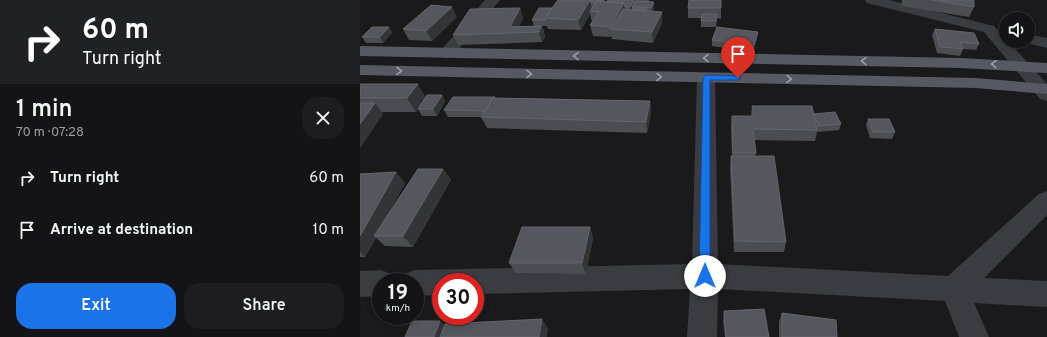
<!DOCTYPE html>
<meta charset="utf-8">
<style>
body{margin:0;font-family:Overpass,sans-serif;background:#1d1d1f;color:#f1f3f6;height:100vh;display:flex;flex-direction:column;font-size:15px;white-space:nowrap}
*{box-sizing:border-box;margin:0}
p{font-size:13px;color:#9d9ea1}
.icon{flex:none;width:22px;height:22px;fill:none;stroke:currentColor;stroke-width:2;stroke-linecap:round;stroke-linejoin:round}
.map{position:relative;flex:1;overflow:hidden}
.side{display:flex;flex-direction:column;background:#141416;width:360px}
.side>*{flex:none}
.hud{background:#202124;color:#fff;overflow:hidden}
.buttons{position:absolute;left:639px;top:12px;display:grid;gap:8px}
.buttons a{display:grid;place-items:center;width:36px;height:36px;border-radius:50%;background:#141416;box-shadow:0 2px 6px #0003,0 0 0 1px #333335;font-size:20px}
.speed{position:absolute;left:12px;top:273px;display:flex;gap:8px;font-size:20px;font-weight:700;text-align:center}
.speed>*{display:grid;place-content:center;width:52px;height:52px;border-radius:50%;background:#141416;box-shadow:0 2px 6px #0003,0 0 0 1px #333335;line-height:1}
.speed small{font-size:10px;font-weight:400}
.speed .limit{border:6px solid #d22;background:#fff;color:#111}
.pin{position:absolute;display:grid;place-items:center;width:34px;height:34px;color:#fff;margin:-41px -17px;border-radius:50% 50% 50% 0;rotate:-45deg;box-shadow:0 0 4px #0007}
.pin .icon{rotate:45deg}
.me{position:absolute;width:44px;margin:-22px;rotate:0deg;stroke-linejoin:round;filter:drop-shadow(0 0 3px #0008)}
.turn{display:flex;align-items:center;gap:14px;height:84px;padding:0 16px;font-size:18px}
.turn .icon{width:52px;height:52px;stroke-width:2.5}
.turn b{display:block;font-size:28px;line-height:34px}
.round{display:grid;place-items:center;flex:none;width:42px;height:42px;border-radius:16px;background:#1d1d1f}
.summary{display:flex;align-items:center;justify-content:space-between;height:68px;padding:0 16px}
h1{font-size:24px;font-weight:600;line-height:30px}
.button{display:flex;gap:8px;margin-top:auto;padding:8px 16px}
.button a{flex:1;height:46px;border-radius:16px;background:#1a73e8;color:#fff;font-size:16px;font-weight:600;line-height:46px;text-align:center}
.button a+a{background:#1d1d1f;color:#f1f3f6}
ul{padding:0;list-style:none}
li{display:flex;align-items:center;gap:12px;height:52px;padding:0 16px}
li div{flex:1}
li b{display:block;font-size:15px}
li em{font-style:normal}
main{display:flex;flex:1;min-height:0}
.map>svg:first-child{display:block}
</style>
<main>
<section class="side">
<div class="hud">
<div class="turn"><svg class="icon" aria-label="right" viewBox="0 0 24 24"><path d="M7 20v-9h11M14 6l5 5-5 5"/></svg><div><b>60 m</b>Turn right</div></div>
</div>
<div class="summary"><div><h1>1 min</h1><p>70 m · 07:28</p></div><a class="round"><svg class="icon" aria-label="close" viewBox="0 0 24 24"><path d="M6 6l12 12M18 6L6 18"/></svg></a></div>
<ul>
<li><svg class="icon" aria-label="right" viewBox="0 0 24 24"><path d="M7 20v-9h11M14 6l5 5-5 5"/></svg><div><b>Turn right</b></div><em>60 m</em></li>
<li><svg class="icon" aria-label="arrive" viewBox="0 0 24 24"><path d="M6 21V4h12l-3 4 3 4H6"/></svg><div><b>Arrive at destination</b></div><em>10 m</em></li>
</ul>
<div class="button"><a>Exit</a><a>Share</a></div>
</section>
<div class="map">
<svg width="687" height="337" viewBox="0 0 687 337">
<rect width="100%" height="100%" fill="#1a1a1d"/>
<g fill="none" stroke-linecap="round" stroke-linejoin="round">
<path fill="#3b3c42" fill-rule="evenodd" d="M 125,0 L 140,0 L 93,56 L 87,58 L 81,56 L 79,53 L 81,50 Z
M 505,0 L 529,0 L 634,26 L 646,39 L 646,41 L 648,41 L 687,84 L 687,101 L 680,99 L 624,32 L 507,3 Z
M 668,34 L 687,38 L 687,48 L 662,42 L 661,41 L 668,41 Z
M 346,73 L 352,74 L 355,78 L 358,264 L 588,276 L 679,194 L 687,191 L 687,215 L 624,278 L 687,281 L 687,307 L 614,303 L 629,337 L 599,337 L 585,301 L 358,289 L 357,337 L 327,337 L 330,289 L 115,294 L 115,282 L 81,282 L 81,295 L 55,296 L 55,282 L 42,282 L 45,274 L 55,270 L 332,264 L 337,78 L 340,74 Z
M 21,270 L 31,274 L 34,282 L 21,282 L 21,296 L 0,297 L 0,271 Z"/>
<path fill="#565962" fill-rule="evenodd" d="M 0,46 L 601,58 L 687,63 L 687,73 L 601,68 L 0,56 Z
M 0,65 L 615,78 L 687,84 L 687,94 L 615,88 L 0,75 Z"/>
</g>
<path fill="#4b4d52" d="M 198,0 L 245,0 L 245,2 L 247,2 L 248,0 L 289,0 L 288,2 L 294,2 L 294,8 L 293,12 L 302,23 L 293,43 L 252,39 L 252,37 L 233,36 L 230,25 L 233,22 L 232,22 L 230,14 L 221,30 L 188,29 L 187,26 L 182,26 L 185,36 L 182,42 L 98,45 L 93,35 L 160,8 L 163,18 L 159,26 L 174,26 L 172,20 L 192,8 Z
M 542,0 L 614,0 L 614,7 L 609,17 L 541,6 Z
M 328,8 L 361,8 L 361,19 L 357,18 L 356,27 L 341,27 L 341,18 L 328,18 Z
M 97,17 L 72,41 L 49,40 L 43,29 Z
M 29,27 L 32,33 L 23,43 L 6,43 L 2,37 Z
M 575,29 L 619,44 L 616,50 L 603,49 L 600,56 L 577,53 L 572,35 Z
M 397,38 L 393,52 L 352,46 L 352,40 Z
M 0,84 L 66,97 L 82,95 L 85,101 L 77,116 L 62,116 L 58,109 L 63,102 L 56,112 L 22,112 L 23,114 L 0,148 Z
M 135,98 L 290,101 L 291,113 L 287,133 L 127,128 L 121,117 L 88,117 L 84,110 Z
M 392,106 L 454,114 L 481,124 L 479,130 L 457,132 L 455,141 L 394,140 L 396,153 L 395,156 L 426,242 L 424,252 L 374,252 L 370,168 L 371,156 L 372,156 L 371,127 L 372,116 L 391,116 Z
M 508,119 L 535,132 L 532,139 L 510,138 L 506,125 Z
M 83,169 L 91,180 L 53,247 L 25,246 L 16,238 L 5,257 L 0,257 L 0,174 L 45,183 L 29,213 Z
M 230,227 L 233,238 L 226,274 L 156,273 L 149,263 Z
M 364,311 L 409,337 L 365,337 L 363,321 Z
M 422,313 L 477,337 L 419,337 L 419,322 Z"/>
<path fill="#333438" d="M 230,0 L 232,10 L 230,11 L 230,14 L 221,30 L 218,20 Z
M 274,0 L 276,0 L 276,3 L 272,7 L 272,11 L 271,13 L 270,7 Z
M 294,2 L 294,8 L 291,14 L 291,8 Z
M 264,3 L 266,13 L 250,29 L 252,37 L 250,27 Z
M 92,7 L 97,17 L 72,41 L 66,31 Z
M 160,8 L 163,18 L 156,32 L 150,27 Z
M 302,12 L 302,23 L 293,43 L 292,32 Z
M 181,26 L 185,36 L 182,42 L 179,32 Z
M 29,27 L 32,33 L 23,43 L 20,37 Z
M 398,32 L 397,38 L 393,52 L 394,45 Z
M 58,84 L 66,98 L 56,112 L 47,98 Z
M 82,95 L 85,101 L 77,116 L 73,109 Z
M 290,101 L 291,113 L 287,133 L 286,122 Z
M 15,103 L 23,114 L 0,148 L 0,124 Z
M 83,169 L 91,180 L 53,247 L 43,236 Z
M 36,172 L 45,183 L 17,236 L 14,236 L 16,238 L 5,257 L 0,252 L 0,236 Z
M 230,227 L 233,238 L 226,274 L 222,263 Z
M 182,319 L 188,328 L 187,337 L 179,337 Z
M 80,321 L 86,326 L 82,337 L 74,337 Z"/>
<path fill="#56575e" stroke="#63656c" d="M 198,0 L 230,0 L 218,20 L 185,18 Z
M 230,0 L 243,0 L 242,1 L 237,1 L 236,3 L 231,3 Z
M 248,0 L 274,0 L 270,7 L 265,7 L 264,3 L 247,2 Z
M 329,0 L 361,0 L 361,8 L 328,8 Z
M 573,0 L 614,0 L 614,7 Z
M 237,1 L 264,3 L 250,27 L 230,25 L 239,12 L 230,11 Z
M 275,1 L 294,2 L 291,8 L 272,7 Z
M 71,5 L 92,7 L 66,31 L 43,29 Z
M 160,8 L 150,27 L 181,26 L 179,32 L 93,35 L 110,9 Z
M 179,8 L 192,8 L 185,18 L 186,20 L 172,20 Z
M 273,8 L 287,9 L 286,11 L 272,10 Z
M 263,9 L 302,12 L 292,32 L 250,29 Z
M 342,14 L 357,14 L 356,21 L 341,21 Z
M 12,27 L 29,27 L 20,37 L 2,37 Z
M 357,27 L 398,32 L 394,45 L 352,40 Z
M 575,29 L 614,33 L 619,44 L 600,42 L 603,49 L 580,47 Z
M 0,84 L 58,84 L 47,98 L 0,98 Z
M 67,95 L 82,95 L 73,109 L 58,109 Z
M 93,97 L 135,97 L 133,98 L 125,111 L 84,110 Z
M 133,98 L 290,101 L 286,122 L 121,117 Z
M 0,103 L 15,103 L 0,124 Z
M 392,106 L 452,106 L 457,130 L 393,129 L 396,153 L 373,153 L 372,116 L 394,116 Z
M 475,112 L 481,124 L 459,126 L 453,114 Z
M 508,119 L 529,119 L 535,132 L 513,132 Z
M 371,156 L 414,156 L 426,242 L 375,241 Z
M 58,169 L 83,169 L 43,236 L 14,236 Z
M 36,172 L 0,236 L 0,174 Z
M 162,227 L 230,227 L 222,263 L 149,263 Z
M 404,309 L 409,337 L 366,337 L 364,311 Z
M 422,313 L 476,320 L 477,337 L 422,337 Z
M 182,319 L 179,337 L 80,337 L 85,324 Z
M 52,321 L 80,321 L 74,337 L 45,337 Z"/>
<defs><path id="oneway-chevron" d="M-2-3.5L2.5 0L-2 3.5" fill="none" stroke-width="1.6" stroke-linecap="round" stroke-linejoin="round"/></defs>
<g stroke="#9a9fab">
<use href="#oneway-chevron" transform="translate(216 56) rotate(-179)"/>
<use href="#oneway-chevron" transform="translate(346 58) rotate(-179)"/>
<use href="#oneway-chevron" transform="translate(504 61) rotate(-179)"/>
<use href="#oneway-chevron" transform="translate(634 64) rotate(-177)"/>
<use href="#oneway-chevron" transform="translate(39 71) rotate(1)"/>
<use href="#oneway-chevron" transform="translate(169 74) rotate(1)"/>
<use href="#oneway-chevron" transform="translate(299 77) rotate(1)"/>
<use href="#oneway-chevron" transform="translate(429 79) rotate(1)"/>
</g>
<path fill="#1a73e8" stroke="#114b97" d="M 346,75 L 378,76 L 381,78 L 378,80 L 350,80 L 350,276 L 349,279 L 345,281 L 341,279 L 339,276 L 343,78 Z"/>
</svg>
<div class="buttons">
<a><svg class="icon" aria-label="sound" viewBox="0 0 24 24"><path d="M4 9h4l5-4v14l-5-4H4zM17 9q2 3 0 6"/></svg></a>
</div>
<div class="speed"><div>19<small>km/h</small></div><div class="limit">30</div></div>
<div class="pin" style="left:378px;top:78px;background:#d93025"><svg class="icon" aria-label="arrive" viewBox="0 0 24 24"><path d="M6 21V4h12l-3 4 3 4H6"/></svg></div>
<svg class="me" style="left:345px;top:276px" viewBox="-20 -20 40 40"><circle r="19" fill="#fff"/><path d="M0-13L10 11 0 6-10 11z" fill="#1a73e8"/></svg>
</div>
</main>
